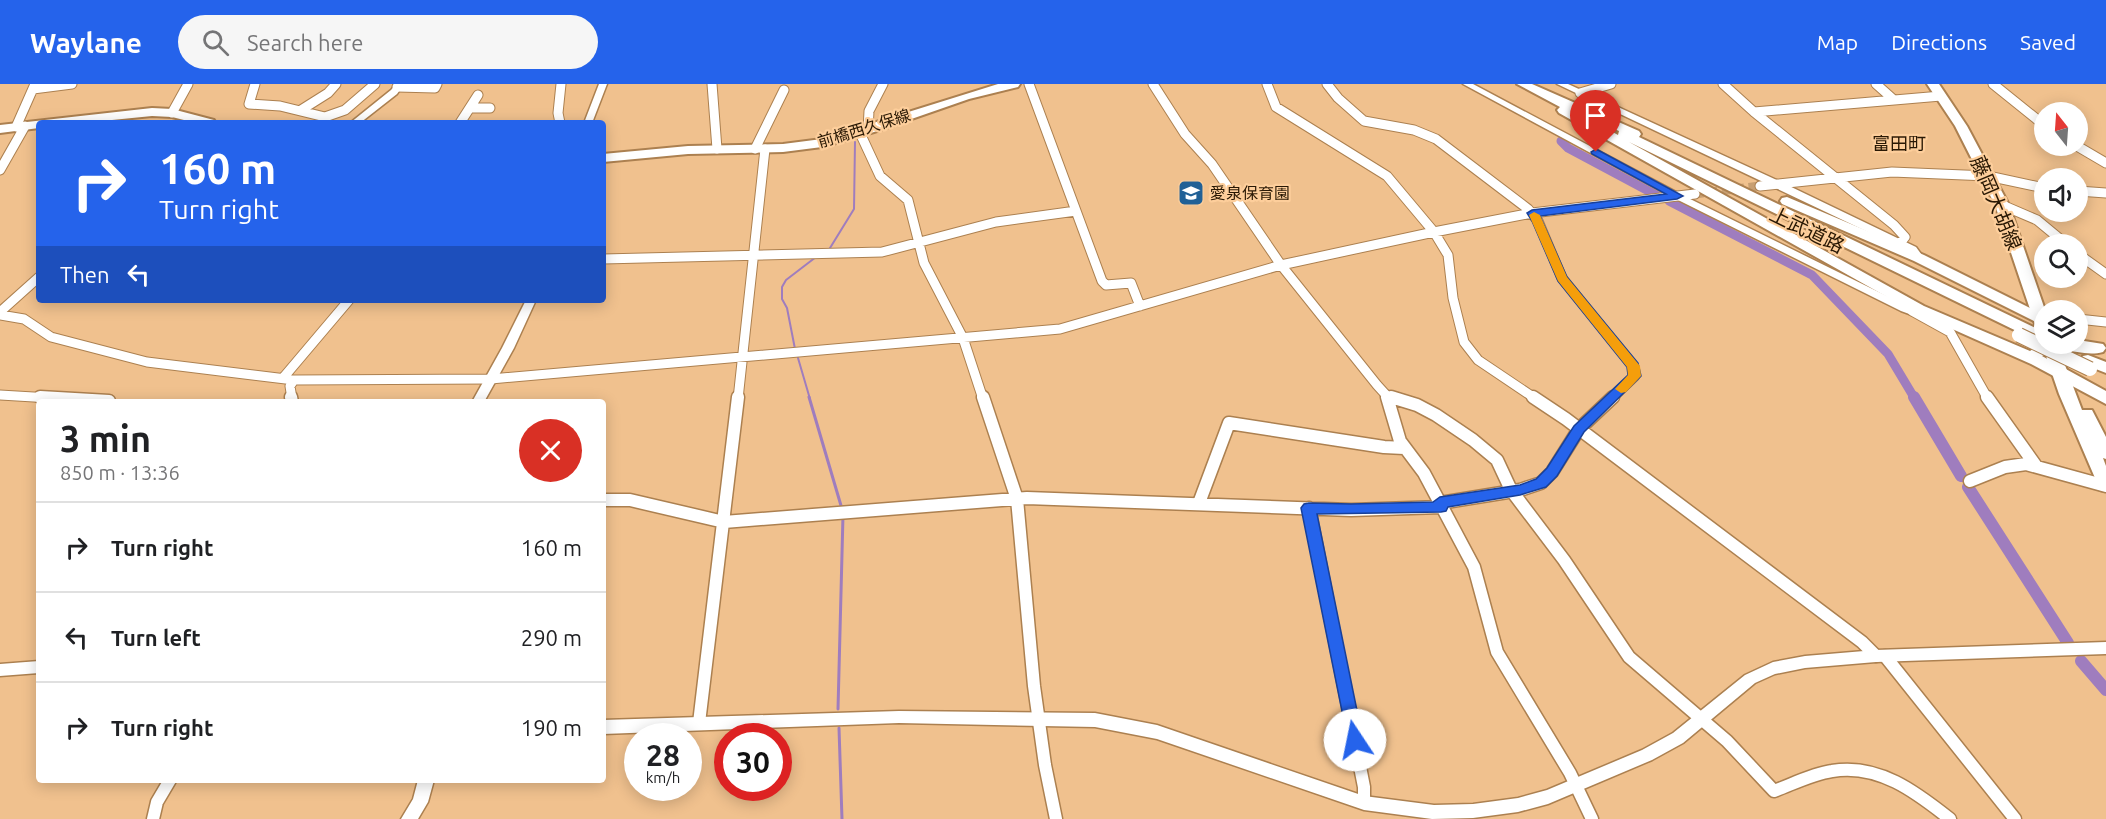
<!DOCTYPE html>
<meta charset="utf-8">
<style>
body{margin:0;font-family:Ubuntu,"Noto Sans JP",sans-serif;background:#f6f6f6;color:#202124;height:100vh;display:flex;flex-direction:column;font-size:22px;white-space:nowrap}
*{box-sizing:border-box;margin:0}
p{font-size:20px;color:#757577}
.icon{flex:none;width:33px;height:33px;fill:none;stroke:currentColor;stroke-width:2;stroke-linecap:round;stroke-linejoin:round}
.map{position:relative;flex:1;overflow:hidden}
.panel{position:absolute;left:36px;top:315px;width:570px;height:384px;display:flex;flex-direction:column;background:#fff;border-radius:6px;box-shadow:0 3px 15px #0003}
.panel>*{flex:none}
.banner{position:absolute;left:36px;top:36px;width:570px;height:183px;border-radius:6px;box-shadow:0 3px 15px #0003;background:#2563eb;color:#fff;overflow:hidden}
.needle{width:39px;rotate:343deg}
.buttons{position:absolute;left:2034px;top:18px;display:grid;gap:12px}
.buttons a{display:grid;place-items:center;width:54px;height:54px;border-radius:50%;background:#fff;box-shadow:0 3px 15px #0003;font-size:30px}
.speed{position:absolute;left:624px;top:639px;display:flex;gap:12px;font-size:30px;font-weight:700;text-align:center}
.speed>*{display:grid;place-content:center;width:78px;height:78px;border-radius:50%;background:#fff;box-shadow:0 3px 15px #0003;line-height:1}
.speed small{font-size:15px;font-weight:400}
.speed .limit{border:9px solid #d22;background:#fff;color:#111}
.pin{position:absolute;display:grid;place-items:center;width:51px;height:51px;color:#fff;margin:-62px -26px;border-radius:50% 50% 50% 0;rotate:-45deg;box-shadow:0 0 6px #0007}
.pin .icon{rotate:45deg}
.me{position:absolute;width:66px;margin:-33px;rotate:349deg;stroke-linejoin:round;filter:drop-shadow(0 0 4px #0008)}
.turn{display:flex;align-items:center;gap:21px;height:126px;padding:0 24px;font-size:27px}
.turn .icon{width:78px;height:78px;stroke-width:2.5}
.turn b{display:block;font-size:42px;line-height:51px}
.then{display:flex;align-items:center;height:57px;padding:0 24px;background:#0003;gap:12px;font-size:22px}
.round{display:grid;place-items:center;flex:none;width:63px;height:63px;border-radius:32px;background:#f6f6f6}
.summary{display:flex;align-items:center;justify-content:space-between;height:102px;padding:0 24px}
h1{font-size:36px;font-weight:700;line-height:45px}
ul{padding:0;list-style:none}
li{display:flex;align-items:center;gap:18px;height:90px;padding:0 24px;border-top:2px solid #e0e0e0}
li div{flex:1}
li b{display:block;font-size:22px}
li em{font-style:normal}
header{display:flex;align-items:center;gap:36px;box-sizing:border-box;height:84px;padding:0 30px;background:#2563eb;color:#fff}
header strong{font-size:28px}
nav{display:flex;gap:33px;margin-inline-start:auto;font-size:21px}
.search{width:420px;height:54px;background:#f6f6f6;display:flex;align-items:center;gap:15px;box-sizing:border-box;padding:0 21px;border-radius:33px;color:#757577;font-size:22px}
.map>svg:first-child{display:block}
</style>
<header>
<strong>Waylane</strong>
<div class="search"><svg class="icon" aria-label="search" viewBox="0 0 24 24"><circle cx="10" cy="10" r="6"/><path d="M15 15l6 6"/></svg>Search here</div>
<nav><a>Map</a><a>Directions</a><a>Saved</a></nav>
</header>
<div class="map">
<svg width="2106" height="735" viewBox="0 0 2106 735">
<rect width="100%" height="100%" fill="#f0c18e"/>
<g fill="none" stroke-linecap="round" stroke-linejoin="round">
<path stroke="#9f7dbe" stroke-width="2" d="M 830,164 L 854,125 L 855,58
M 795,265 L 787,224 L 782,215 L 782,203 L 786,196 L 816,173
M 798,274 L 810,315"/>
<path stroke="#9f7dbe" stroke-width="3" d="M 809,313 L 842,425
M 838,625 L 843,431
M 839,644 L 842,735"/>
<path stroke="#9f7dbe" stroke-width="9" d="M 1561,57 L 1568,64 L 1656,111
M 1669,117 L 1812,191 L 1888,270 L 1915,315"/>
<path stroke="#9f7dbe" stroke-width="12" d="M 1914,313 L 1961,392
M 1968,403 L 2068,559
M 2081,577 L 2106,606"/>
<path stroke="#c89f72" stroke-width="9" stroke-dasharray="9 4.5" stroke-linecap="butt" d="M 1695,110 L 1760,102"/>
<g stroke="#ac8050" stroke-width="11">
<path id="minor-far1" d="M 255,0 L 249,20 L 280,22 L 325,33 L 345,26 L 375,0
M 712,0 L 717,65
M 1029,0 L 1102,197 L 1106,201 L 1131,199 L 1140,222
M 1153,0 L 1185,50 L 1212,80 L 1281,181 L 1377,301 L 1387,312 L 1396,315
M 1267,0 L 1276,23 L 1387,92 L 1434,148 L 1448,171 L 1453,214 L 1464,258 L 1478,276 L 1536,315
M 1327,0 L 1338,14 L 1364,37 L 1414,46 L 1436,55 L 1528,125 L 1538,137 L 1562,194 L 1633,282 L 1635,292 L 1611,315
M 1723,0 L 1754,28 L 1894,141 L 1905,153 L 1900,159
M 1876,0 L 1894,16
M 1993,0 L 2044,41
M 397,3 L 435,4 L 437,0
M 33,5 L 72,0
M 1580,9 L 1611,0
M 472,24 L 490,24
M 301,26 L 328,9 L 336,0
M 1754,28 L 1941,12
M 172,29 L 188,0
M 460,39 L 478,11
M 560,39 L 558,29 L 561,0
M 16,43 L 35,0
M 868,46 L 869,27 L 883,0
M 860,49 L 880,92 L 908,116 L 924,179 L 963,254 L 983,315
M 2077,62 L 2106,79
M 755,65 L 784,6
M 0,86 L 25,42
M 1760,102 L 1892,88 L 1988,92 L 2044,104
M 2078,107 L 2106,109
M 2002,121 L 2037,136 L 2066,160
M 2078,170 L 2106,190
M 603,175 L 882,168 L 996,138 L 1076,127
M 1912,227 L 1950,248 L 1988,315
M 0,228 L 39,193
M 0,231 L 24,235 L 51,253 L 147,278 L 294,296 L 491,295 L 1060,245 L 1281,181 L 1434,148 L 1532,129 L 1695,110
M 2078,235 L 2106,238
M 283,294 L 349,216
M 0,311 L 67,315
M 1387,312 L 1388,315
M 292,315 L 290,302 L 294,296
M 738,315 L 765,65"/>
</g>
<g stroke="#ac8050" stroke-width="15">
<path id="minor" d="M 40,313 L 109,317
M 291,313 L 292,318
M 983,313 L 1017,415 L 1034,602 L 1045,681 L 1056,735
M 1387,313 L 1400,357 L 1424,389 L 1474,483 L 1497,568 L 1570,689 L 1592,735
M 1391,313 L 1417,321 L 1436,331 L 1473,356 L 1497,376 L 1511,406 L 1564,476 L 1629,573 L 1727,657 L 1774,707 C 1793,700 1812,690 1832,687 C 1878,679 1916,708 1950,735
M 1533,313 L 1566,335 L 1862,558 L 1876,572
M 1987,313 L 2036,382
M 1970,397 L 2005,383 L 2026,380 L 2106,402
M 603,416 L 630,416 L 724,438 L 1027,414 L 1351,426 L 1441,423
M 1199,419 L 1229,339 L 1384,363 L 1404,364
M 1440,419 L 1520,406 L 1541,399 L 1552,388 L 1579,345 L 1613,313
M 1309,424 L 1364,703 L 1364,719
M 1885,572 L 2015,735
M 699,639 L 738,313
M 153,735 L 157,718 L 170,696"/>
</g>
<g stroke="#ac8050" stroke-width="3">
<path id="tertiary" d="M 396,0 L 404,0 L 397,10 L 360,39 L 350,39 L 391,6 Z
M 599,0 L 607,0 L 592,39 L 584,39 Z
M 1463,0 L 1473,0 L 1680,110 L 1909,223 L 1919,221 L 1924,225 L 1923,227 L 1912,231 L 1901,227 L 1674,114 Z
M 1557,0 L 1568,0 L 1783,99 L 1916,163 L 1924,174 L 1919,177 L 1915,176 L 1908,167 Z
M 526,216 L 536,216 L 514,264 L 484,318 L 472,318 L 502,264 Z
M 2106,558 L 2106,570 L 1876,578 L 1805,584 L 1775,590 L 1755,599 L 1683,659 L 1652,676 L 1548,720 L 1518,728 L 1473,734 L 1432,735 L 1364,726 L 1157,655 L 1095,643 L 899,639 L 603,650 L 603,636 L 899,627 L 1095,629 L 1157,641 L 1364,712 L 1434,721 L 1473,720 L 1518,714 L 1547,706 L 1642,666 L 1673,649 L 1745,591 L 1773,578 L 1805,572 L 1876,566 Z
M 39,577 L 39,589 L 0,592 L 0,580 Z
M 418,696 L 434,696 L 428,718 L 418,735 L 401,735 L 413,715 Z"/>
</g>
<g stroke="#ac8050" stroke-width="4">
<path id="primary" d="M 998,0 L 1020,0 L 1018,3 L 969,15 L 874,48 L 822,63 L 783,68 L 688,70 L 603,78 L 603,70 L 688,62 L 783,60 L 822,55 Z
M 1927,0 L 1939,0 L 1967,42 L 2009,121 L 2045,226 L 2044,251 L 2039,250 L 2037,246 L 1995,121 L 1955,42 Z
M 152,24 L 172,25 L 214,36 L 216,39 L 196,39 L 172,33 L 152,32 L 82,39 L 39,39 L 39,44 L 0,49 L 0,41 Z
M 2044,257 L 2044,260 L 2057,260 L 2082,326 L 2092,326 L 2106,353 L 2106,375 L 2103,374 L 2106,382 L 2106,407 L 2100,406 L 2098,401 L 2059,310 L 2042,260 Z"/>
</g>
<g stroke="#ac8050" stroke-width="4">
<path id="trunk" d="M 1517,0 L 1532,0 L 1639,47 L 1641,50 L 1639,53 L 2044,248 L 2044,260 L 2078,260 L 2078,256 L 2103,260 L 2106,264 L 2103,268 C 2081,274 2066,259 2042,272 L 2106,307 L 2106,320 L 2031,280 L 1914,228 L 1559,29 L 1557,26 L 1560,23 ZM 1578,29 L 1619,47 L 1618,51 ZM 1629,58 L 2039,258 L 2042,259 L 2030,267 L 1924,222 Z
M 1787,113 L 1924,171 L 2044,231 L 2044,242 L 1914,177 L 1782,120 L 1780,117 L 1782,114 Z
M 2088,271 L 2106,278 L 2106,289 L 2083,280 L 2080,276 L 2083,272 Z"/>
</g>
<use href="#minor-far1" stroke="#fff" stroke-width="9"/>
<use href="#minor" stroke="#fff" stroke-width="12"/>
<use href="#tertiary" fill="#fff" fill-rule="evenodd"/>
<use href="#primary" fill="#fff" fill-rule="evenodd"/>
<use href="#trunk" fill="#fff" fill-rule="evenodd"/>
<g stroke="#ac8050" stroke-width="16" stroke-linecap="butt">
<path id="trunk-bridge" d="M 2019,251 L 2090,285"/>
</g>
<use href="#trunk-bridge" stroke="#fff" stroke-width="14"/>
</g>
<path fill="#2563eb" stroke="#184099" stroke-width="1.5" d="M 1596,65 L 1683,112 L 1677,115 L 1540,132 L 1567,193 L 1638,279 L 1641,292 L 1584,348 L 1557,392 L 1546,403 L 1520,411 L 1448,423 L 1446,427 L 1441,428 L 1317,430 L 1363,656 L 1361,662 L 1355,664 L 1349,662 L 1301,424 L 1304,420 L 1309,419 L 1351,420 L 1433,418 L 1440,413 L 1520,401 L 1536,395 L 1547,384 L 1574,342 L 1628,291 L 1627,283 L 1558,197 L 1532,137 L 1527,129 L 1532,126 L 1666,110 L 1592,70 L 1591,68 Z"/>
<path fill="#f59e0b" d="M 1534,128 L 1540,131 L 1567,193 L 1640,282 L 1641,292 L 1626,308 L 1621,309 L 1615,305 L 1628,291 L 1627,283 L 1558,197 L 1529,131 Z"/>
<defs>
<g id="school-square" transform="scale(1.35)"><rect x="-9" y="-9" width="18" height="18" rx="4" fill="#206096" stroke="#fdce9b"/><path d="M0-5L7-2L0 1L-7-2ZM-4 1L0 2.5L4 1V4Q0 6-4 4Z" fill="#fff"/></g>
</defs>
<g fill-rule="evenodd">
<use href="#school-square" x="1191" y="109"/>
</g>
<g text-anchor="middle" stroke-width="4.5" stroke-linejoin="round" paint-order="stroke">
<g font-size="16" fill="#291804" stroke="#fdce9b">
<text transform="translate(864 44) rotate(-17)" y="6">前橋西久保線</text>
</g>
<g font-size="16" fill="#291804" stroke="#fdce9b" text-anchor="start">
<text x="1210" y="115">愛泉保育園</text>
</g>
<g font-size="18" fill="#291804" stroke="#fdce9b">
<text x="1899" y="66">富田町</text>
</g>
<g font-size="20" fill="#291804" stroke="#fdce9b">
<text transform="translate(1996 119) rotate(67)" y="7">藤岡大胡線</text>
<text transform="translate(1807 146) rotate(26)" y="7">上武道路</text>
</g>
</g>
</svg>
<div class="buttons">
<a><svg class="needle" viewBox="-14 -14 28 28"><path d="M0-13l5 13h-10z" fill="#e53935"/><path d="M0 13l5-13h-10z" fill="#757577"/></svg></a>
<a><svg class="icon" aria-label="sound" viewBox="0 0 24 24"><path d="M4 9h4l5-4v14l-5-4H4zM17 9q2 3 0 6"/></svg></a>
<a><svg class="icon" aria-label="search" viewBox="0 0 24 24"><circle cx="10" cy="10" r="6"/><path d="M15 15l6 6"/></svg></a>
<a><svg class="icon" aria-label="layers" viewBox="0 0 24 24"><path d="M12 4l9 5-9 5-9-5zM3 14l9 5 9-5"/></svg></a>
</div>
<div class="speed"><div>28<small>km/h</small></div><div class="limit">30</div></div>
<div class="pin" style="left:1596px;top:68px;background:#d93025"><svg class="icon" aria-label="arrive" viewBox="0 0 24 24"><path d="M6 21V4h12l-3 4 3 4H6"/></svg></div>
<svg class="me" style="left:1355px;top:656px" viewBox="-20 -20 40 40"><circle r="19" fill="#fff"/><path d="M0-13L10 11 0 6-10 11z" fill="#2563eb"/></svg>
<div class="banner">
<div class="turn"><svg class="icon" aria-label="right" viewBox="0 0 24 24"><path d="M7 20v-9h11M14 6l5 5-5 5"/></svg><div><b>160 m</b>Turn right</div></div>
<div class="then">Then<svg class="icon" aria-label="left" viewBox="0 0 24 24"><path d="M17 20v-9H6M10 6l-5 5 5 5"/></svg></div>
</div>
<section class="panel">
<div class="summary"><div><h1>3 min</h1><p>850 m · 13:36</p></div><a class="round" style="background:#d93025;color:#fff"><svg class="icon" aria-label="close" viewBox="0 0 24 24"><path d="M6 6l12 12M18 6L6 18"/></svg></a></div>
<ul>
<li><svg class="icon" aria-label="right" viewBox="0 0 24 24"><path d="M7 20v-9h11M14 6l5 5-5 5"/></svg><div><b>Turn right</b></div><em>160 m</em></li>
<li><svg class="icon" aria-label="left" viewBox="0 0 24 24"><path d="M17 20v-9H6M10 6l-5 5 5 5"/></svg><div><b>Turn left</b></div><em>290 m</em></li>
<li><svg class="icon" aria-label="right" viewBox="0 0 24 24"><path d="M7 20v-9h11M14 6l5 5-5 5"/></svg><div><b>Turn right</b></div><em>190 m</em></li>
</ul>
</section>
</div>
